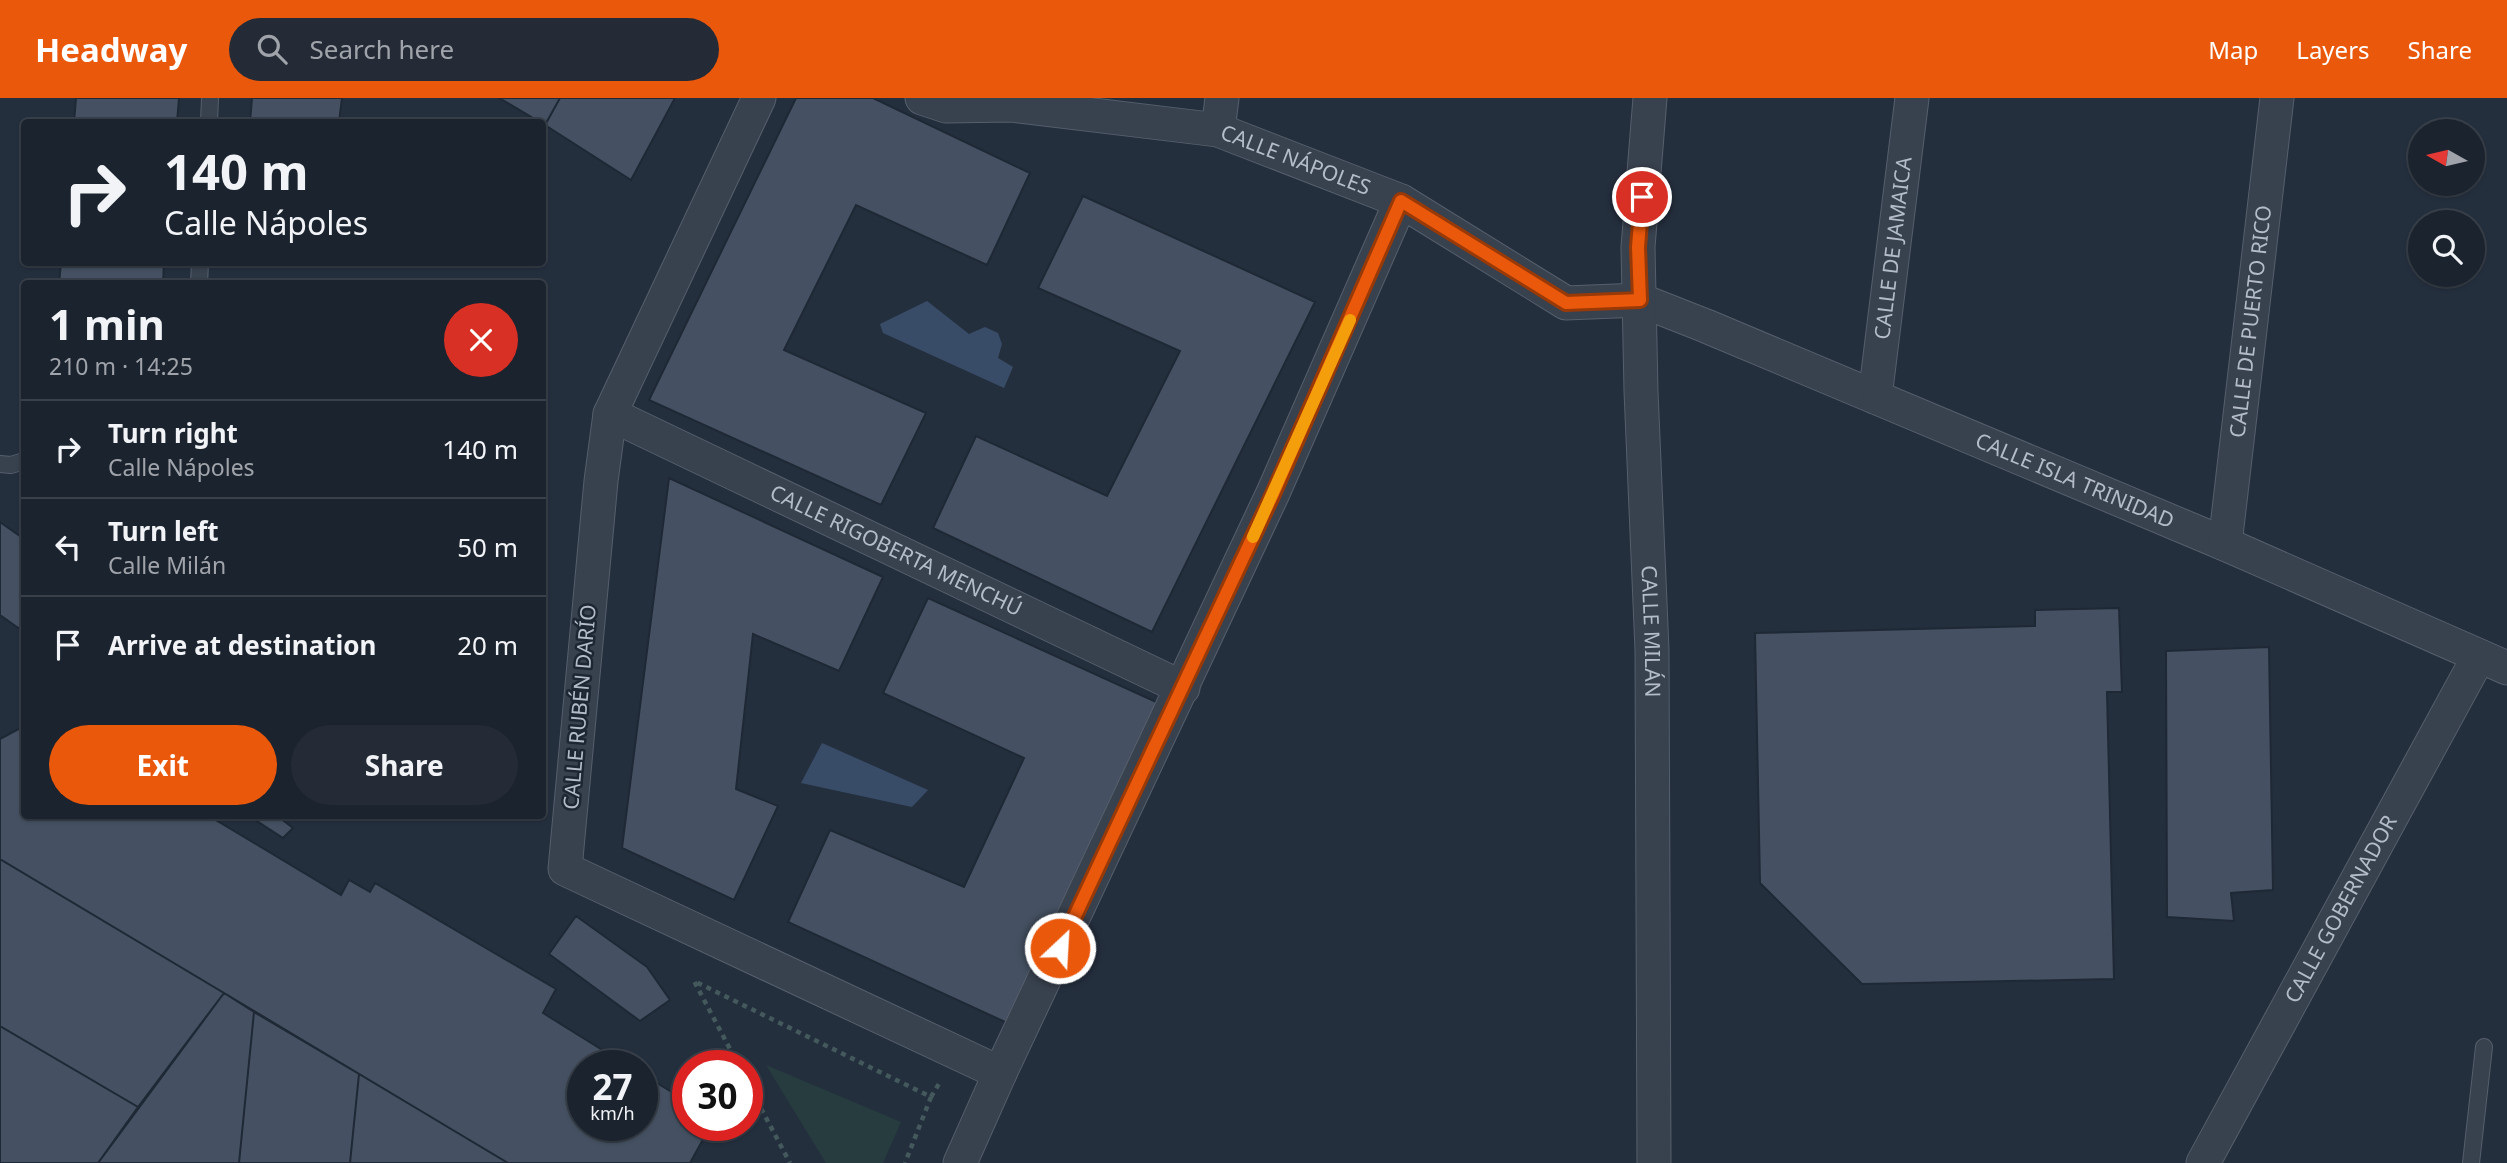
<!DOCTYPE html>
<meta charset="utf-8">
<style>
body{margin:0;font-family:"Noto Sans",sans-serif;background:#242b36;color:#f1f3f6;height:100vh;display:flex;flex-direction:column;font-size:26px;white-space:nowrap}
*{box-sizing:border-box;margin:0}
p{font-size:23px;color:#a0a4aa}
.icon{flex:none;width:38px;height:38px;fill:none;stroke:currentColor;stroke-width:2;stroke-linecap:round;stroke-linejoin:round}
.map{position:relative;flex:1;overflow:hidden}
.details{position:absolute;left:21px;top:182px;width:525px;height:539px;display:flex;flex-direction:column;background:#1b232e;border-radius:7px;box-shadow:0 2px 5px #0004,0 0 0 2px #39404a}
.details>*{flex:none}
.top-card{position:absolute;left:21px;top:21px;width:525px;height:147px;border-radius:7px;box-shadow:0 2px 5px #0004,0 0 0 2px #39404a;background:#1b232e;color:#f1f3f6;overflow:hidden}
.needle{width:46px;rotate:278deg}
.fabs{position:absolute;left:2408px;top:21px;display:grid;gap:14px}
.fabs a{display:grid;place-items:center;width:77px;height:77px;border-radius:50%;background:#1b232e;box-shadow:0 2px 5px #0004,0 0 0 2px #39404a;font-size:35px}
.speed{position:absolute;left:567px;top:952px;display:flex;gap:14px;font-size:35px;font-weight:700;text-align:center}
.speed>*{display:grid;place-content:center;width:91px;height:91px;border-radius:50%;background:#1b232e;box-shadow:0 2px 5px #0004,0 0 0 2px #39404a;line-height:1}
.speed small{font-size:18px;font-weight:400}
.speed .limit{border:10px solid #d22;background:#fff;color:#111}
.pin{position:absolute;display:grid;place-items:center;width:60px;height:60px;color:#fff;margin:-30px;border:4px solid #fff;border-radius:50%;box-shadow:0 2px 7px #0007}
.me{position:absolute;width:77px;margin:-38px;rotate:25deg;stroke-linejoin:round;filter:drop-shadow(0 0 5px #0008)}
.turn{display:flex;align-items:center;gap:24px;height:147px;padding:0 28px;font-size:32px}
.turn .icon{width:91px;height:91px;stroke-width:2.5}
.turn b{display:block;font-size:49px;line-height:60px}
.round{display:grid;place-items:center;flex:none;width:74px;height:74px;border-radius:37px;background:#242b36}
.overview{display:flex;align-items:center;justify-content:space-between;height:119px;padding:0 28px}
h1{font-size:42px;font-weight:700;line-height:52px}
.primary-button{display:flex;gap:14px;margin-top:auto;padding:14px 28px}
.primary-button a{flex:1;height:80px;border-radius:42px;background:#ea580c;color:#fff;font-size:28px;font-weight:700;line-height:80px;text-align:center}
.primary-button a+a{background:#242b36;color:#f1f3f6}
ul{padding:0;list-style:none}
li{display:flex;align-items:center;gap:21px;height:98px;padding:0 28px;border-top:2px solid #39404a}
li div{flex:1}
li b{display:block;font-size:26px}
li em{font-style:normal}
header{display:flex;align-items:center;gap:42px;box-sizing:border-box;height:98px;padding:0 35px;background:#ea580c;color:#fff}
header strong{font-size:33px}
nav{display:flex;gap:38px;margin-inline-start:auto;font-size:24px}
.search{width:490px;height:63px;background:#242b36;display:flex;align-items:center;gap:18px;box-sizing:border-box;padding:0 24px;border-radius:38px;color:#a0a4aa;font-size:26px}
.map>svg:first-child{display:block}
</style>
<header>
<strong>Headway</strong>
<div class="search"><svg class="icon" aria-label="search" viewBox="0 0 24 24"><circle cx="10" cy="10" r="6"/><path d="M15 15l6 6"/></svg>Search here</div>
<nav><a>Map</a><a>Layers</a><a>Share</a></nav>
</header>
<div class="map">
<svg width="2507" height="1065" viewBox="0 0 2507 1065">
<rect width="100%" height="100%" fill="#242f3e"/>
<path fill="#263c3f" d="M 766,967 L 901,1024 L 883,1065 L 826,1065 Z"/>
<path fill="#394c67" d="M 927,203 L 969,236 L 985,229 L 998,235 L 1002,246 L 998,260 L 1013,269 L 1004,290 L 883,235 L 880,226 Z
M 822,645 L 928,692 L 912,709 L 801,685 Z"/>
<path fill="#455162" stroke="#1f2835" stroke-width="2" d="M 76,0 L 179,0 L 177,24 L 74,24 Z
M 252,0 L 342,0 L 339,24 L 250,24 Z
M 499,0 L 560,0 L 545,27 Z
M 560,0 L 675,0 L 631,82 L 545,27 Z
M 796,0 L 873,0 L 1030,75 L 987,167 L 856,107 L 784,252 L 926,315 L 881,407 L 649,302 Z
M 1083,98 L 1315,204 L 1152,534 L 933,430 L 976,338 L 1107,398 L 1180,253 L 1038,190 Z
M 61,164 L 164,164 L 163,186 L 59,186 Z
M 669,380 L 883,479 L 839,573 L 753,536 L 736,691 L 778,708 L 734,802 L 622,750 Z
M 0,424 L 24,441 L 24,534 L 0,517 Z
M 928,500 L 1165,608 L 1016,929 L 788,824 L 830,732 L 964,789 L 1024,660 L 883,595 Z
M 2119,510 L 2122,594 L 2107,594 L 2114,881 L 1862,886 L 1760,785 L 1755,535 L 2035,528 L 2035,512 Z
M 2269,549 L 2273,792 L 2231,795 L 2234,823 L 2167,819 L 2166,553 Z
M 24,628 L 24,718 L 209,718 L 341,797 L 349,782 L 370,794 L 375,785 L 556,891 L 543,915 L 628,968 L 583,968 L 583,1027 L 642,1027 L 642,976 L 688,1004 L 688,1027 L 711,1027 L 690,1065 L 508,1065 L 0,761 L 0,641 Z
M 249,718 L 282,718 L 280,720 L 293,730 L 283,740 Z
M 0,761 L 224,895 L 138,1009 L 0,928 Z
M 576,818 L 647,869 L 670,902 L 640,923 L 549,856 Z
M 224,895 L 254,914 L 239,1065 L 98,1065 Z
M 254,914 L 359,976 L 350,1065 L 239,1065 Z
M 0,928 L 138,1009 L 98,1065 L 0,1065 Z
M 359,976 L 508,1065 L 350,1065 Z"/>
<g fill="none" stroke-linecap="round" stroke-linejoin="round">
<g stroke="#565f6c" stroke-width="18">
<path id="lane" d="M 209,24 L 210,0
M 199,186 L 200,164
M 0,366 L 11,367 L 24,363
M 2471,1065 L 2484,949"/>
</g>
<g stroke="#565f6c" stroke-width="35">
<g id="street">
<path d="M 759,0 L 610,316 L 601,383 L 565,771 L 1000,975"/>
<path id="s1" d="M 922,0 L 946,8 L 1011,7 L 1218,32 L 1401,103 L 1566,205 L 1640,202 L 1706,228 L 2225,446 L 2507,570"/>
<path id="s2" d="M 1650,0 L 1638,149 L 1641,293 L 1652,552 L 1654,1065"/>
<path d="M 1218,32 L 1222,0"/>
<path id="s3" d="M 1875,299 L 1912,0"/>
<path id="s4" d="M 610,316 L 1183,590"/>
<path id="s5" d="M 2225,446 L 2277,0"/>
<path d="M 960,1065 L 1000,975 L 1273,395 L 1401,103"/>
<path id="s6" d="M 2203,1065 L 2479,558"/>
</g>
</g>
<path stroke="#44595c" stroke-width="4.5" stroke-dasharray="5 5" stroke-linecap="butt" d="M 739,968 L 694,883 L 931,999 L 905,1065
M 747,984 L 790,1065
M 931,999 L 940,984"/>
<use href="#lane" stroke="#38414e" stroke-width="16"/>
<use href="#street" stroke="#38414e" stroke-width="33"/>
</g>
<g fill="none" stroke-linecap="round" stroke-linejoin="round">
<g stroke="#983908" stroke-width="18">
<path id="route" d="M 1060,850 L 1273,396 L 1401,103 L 1566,205 L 1640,202 L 1638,149 L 1642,99"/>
</g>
<use href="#route" stroke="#ea580c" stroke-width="12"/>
<path stroke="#f59e0b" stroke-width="12" d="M 1253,439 L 1350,222"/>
</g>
<g text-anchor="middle" stroke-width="5" stroke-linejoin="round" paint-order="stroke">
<g font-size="21" fill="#b4bcc9" stroke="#1d2633">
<text dy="7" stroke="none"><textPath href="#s1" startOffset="382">CALLE NÁPOLES</textPath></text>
<text dy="7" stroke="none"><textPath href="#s3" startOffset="150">CALLE DE JAMAICA</textPath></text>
<text dy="7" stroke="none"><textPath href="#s5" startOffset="224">CALLE DE PUERTO RICO</textPath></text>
<text dy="7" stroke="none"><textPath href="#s1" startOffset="1234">CALLE ISLA TRINIDAD</textPath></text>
<text dy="7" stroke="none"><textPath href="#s4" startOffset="317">CALLE RIGOBERTA MENCHÚ</textPath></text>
<text dy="7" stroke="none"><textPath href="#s2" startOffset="534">CALLE MILÁN</textPath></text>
<text transform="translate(580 609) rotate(-85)" y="7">CALLE RUBÉN DARÍO</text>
<text dy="7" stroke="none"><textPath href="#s6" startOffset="289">CALLE GOBERNADOR</textPath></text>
</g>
</g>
</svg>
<div class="fabs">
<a><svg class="needle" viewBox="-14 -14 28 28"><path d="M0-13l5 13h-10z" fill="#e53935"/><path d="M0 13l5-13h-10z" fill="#a0a4aa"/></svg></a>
<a><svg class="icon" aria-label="search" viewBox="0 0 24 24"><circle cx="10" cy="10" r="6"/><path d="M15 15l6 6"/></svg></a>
</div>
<div class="speed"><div>27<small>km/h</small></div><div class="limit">30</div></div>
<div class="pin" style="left:1642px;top:99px;background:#d93025"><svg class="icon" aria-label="arrive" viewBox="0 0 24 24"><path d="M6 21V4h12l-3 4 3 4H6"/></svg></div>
<svg class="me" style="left:1060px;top:850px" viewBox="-20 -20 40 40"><circle r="17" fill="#ea580c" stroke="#fff" stroke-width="3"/><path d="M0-11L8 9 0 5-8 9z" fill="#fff"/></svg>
<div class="top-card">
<div class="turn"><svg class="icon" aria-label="right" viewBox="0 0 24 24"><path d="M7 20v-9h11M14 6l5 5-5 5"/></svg><div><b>140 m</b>Calle Nápoles</div></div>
</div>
<section class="details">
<div class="overview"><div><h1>1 min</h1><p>210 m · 14:25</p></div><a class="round" style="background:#d93025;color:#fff"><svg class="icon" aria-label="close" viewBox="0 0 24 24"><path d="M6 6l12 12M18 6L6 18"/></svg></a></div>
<ul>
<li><svg class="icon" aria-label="right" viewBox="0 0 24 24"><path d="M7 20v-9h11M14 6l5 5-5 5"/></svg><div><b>Turn right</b><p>Calle Nápoles</p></div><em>140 m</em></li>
<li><svg class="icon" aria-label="left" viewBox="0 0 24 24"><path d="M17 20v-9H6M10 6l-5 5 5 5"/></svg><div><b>Turn left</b><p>Calle Milán</p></div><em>50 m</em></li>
<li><svg class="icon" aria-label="arrive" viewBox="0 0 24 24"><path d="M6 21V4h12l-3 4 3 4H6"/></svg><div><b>Arrive at destination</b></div><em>20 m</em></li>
</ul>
<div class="primary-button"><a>Exit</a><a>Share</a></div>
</section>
</div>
